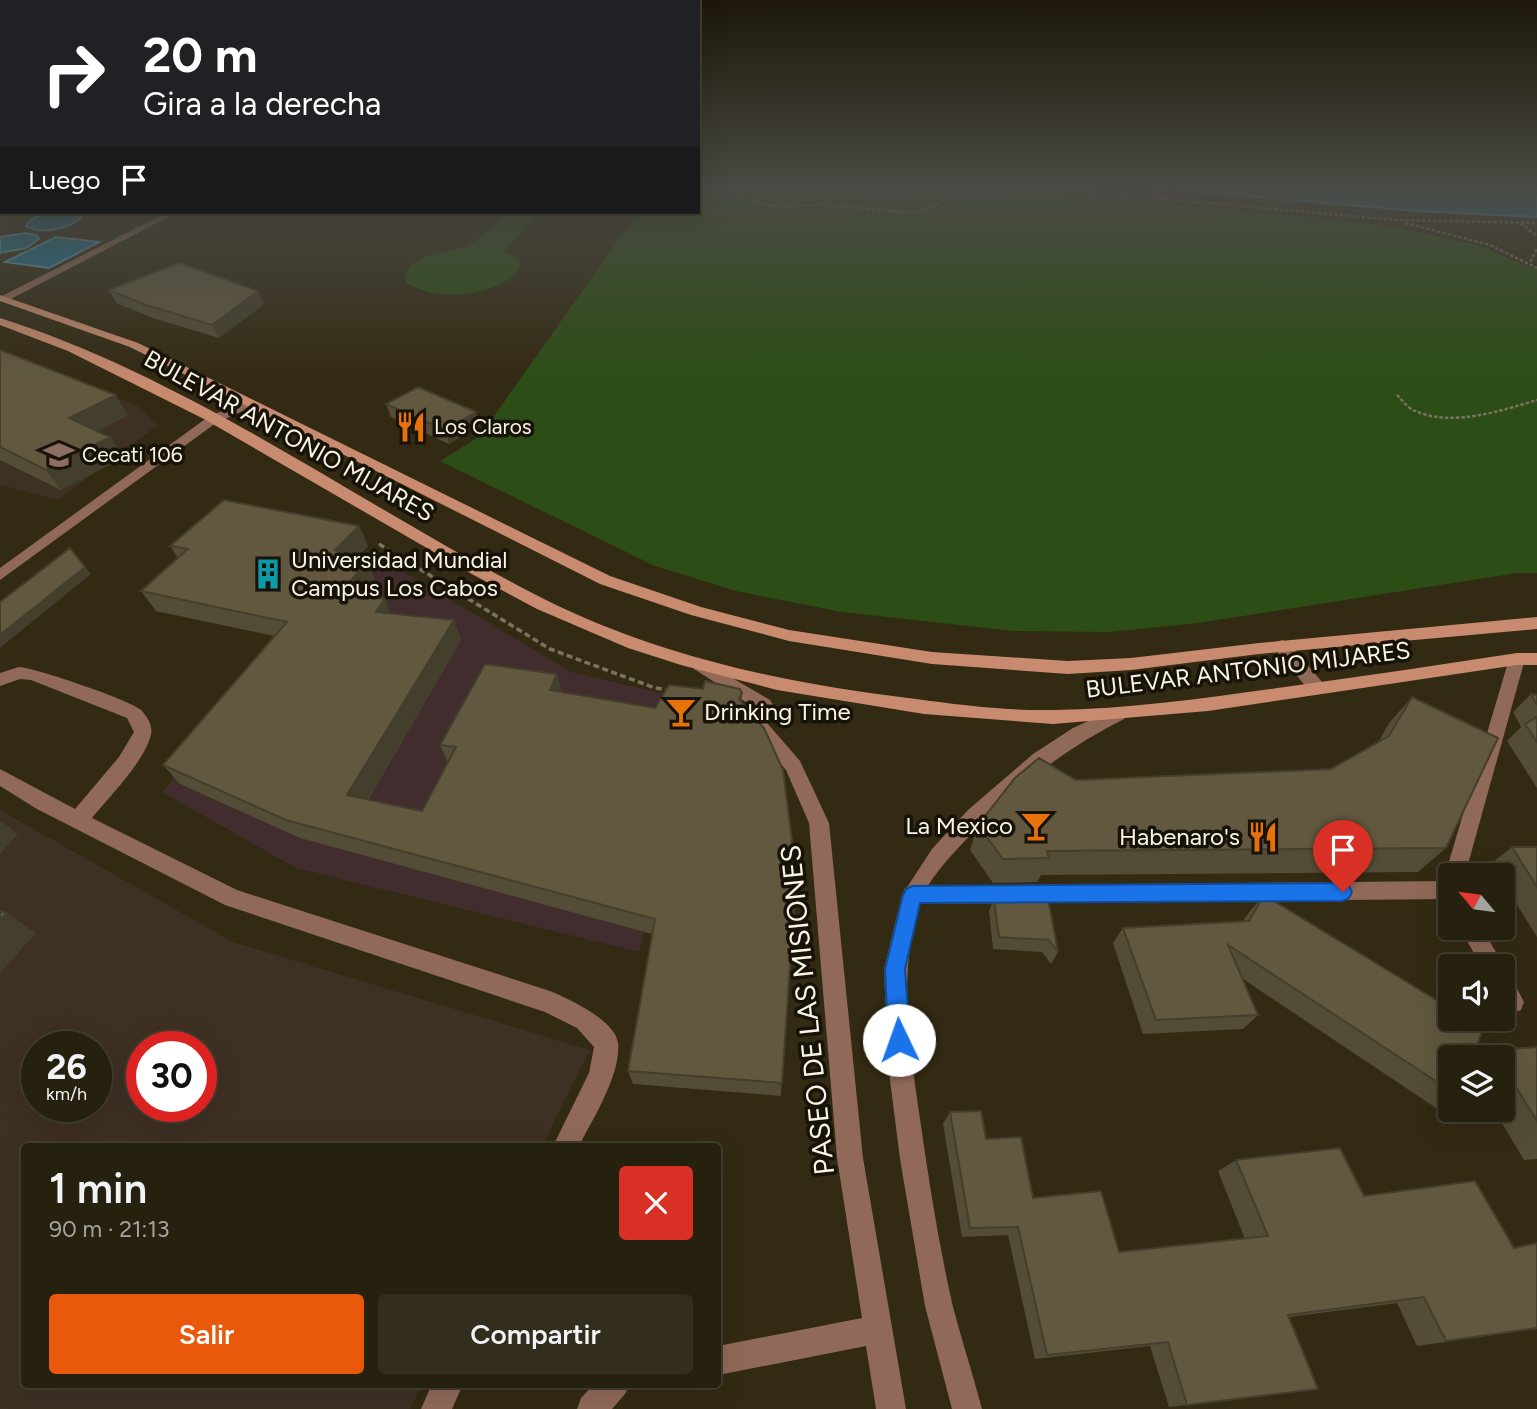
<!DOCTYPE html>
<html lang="es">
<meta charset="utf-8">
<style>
body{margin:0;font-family:Figtree,sans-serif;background:#322d1c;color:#f1f3f6;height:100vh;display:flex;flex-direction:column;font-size:26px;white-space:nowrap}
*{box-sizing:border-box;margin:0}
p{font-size:23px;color:#a4a39e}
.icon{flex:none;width:38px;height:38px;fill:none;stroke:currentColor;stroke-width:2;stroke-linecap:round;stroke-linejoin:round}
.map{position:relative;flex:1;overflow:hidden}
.side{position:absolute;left:21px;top:1143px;width:700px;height:245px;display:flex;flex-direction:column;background:#26200e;border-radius:7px;box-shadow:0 7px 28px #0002,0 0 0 2px #423e2e}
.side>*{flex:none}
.banner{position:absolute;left:0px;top:0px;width:700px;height:214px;box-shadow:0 7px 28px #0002,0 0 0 2px #423e2e;background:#202124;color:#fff;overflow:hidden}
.needle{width:46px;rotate:299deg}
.buttons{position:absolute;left:1438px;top:863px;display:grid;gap:14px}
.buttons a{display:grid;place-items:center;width:77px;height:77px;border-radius:7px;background:#26200e;box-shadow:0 7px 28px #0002,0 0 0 2px #423e2e;font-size:35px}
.speed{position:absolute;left:21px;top:1031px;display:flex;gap:14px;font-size:35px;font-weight:700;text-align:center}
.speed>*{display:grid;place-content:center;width:91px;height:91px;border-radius:50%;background:#26200e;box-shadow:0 7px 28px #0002,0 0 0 2px #423e2e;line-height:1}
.speed small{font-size:18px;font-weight:400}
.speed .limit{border:10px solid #d22;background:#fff;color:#111}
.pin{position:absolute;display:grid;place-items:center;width:60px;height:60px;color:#fff;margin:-72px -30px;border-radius:50% 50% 50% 0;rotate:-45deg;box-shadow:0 0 7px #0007}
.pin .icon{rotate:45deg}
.me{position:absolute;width:77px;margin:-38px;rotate:357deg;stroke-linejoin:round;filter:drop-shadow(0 0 5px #0008)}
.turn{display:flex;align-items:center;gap:24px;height:147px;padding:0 28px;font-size:32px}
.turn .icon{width:91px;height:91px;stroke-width:2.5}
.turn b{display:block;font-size:49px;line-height:60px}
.then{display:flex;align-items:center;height:66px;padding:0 28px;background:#0003;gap:14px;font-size:26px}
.round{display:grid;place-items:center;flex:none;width:74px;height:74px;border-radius:7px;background:#322d1c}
.summary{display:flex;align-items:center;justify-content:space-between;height:119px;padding:0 28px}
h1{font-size:42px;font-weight:600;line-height:52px}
.primary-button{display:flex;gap:14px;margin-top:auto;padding:14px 28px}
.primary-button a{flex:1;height:80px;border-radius:7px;background:#ea580c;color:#fff;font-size:28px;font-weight:600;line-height:80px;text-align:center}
.primary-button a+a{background:#322d1c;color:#f1f3f6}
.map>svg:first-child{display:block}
</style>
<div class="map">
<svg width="1537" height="1409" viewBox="0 0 1537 1409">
<rect width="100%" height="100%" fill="#332a13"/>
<path fill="#412d2d" d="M 367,550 L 571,672 L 700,702 L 639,952 L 296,868 L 162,792 Z"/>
<path fill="#3e3023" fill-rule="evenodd" d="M 0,352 L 136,405 L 158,425 L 58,500 L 0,485 Z
M 0,810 L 233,942 L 590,1050 L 542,1146 L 24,1146 L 24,1384 L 422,1384 L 410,1409 L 0,1409 ZM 37,1046 L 96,1046 L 96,1106 L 37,1106 ZM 142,1046 L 201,1046 L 201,1106 L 142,1106 Z"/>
<path fill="#2c4d15" d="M 698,186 L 1003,186 L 1390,226 L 1478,245 L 1532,268 L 1537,267 L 1537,573 L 1517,573 L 1198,623 L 1109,632 L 1013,631 L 842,612 L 736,591 L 655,566 L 440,461 L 480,436 L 638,212 L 698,212 Z
M 508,212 L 540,212 L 504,251 L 519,260 L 520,268 C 498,298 437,302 407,283 L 405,276 C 415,251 442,255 463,248 C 479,242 495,222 508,212 Z"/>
<path fill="#16739a" stroke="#5a9ab1" stroke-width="2" d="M 1130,186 L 1374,186 L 1432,189 L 1434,186 L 1522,189 L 1537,187 L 1537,217 L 1417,211 Z
M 74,212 L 81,214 L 81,218 C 68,229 41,235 26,226 C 34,211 59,212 74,212 Z
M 26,233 L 36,235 L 39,239 L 26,248 L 0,253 L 0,237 Z
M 56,237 L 99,242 L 49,268 L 5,262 Z"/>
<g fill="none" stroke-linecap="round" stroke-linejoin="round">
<path stroke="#7b735f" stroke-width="2.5" stroke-dasharray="3.5 2" stroke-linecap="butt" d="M 1022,186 L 1394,220 L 1537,223
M 698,189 L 775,206 L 826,205 L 915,213 L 973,189 L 993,186
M 1405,223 L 1490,245 L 1537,268
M 1520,223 L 1537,236
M 1530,262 L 1537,248
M 1397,395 C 1402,400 1407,407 1413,410 C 1450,428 1500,411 1537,400"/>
<path stroke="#7b735f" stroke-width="3.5" stroke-dasharray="6 3.5" stroke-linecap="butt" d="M 379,544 L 550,649 L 655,688 L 670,690"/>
<path fill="#906958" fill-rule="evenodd" d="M 0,198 L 2,198 L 2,204 L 0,204 Z
M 144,212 L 174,212 L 175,213 C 168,217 150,217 144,212 Z
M 1282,640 L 1288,642 L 1323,683 L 1326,688 L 1323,693 L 1311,693 L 1276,650 L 1274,646 L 1276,642 Z
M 1517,653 L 1525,659 L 1465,875 L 1451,875 L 1451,899 L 912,904 L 905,902 L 902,895 L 905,888 L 912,886 L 1447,881 L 1445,875 L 1509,659 Z
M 19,667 C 36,668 130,700 141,710 C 147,716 153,726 151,734 C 146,760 109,797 92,818 L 237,890 L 550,991 C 569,999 615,1020 618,1043 C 621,1075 593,1118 579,1146 L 553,1146 L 589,1073 L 594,1047 L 577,1028 L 545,1012 L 225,905 L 37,809 L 0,786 L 0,769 L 75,809 L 119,757 L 134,732 L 127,718 L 31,680 L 20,679 L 0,686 L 0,673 Z
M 1460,928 L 1482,928 L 1504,966 L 1503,968 L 1481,966 Z
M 1503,974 L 1511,977 L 1524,1002 L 1521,1010 L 1513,1013 L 1503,1007 Z
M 432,1384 L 463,1384 L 452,1409 L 421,1409 Z"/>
<path fill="#906958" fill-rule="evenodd" d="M 168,212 L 178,212 L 7,301 L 0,301 L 0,297 Z
M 700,659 L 770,700 L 773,705 L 762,717 L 800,761 L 829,823 L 863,1158 L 906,1409 L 876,1409 L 866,1346 L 718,1375 L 718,1346 L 862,1318 L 837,1158 L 809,823 L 786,770 L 742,717 L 752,706 L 694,669 L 692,665 Z
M 1118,707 L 1124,709 L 1127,714 L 1124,719 C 1062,750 1009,792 962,844 C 948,859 929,879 922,899 C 896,969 910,1048 920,1119 C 929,1182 939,1246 953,1307 C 962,1341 973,1375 982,1409 L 952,1409 L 925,1306 L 900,1159 L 888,1064 L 884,969 L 902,895 L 932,849 L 968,810 L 1033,754 L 1073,728 Z
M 594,1384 L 630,1384 L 625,1394 L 612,1409 L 577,1409 L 581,1398 Z"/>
<path fill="#906958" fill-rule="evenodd" d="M 250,399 L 256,403 L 254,406 L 216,423 L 0,580 L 0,568 L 208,417 Z"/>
<path fill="#c98b6f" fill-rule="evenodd" d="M 0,295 L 138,343 L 610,576 L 701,607 L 789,630 L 932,652 L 1068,661 L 1131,658 L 1259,643 L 1537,617 L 1537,629 L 1259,654 L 1131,670 L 1068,674 L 932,664 L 789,641 L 691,615 L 600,584 L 130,347 L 0,301 Z
M 0,318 C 193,379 364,508 544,599 C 660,657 788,684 916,699 C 961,705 1007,711 1053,710 C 1131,709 1208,698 1285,687 C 1363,676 1440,665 1517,653 L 1537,653 L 1537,665 L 1517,665 L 1208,711 L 1053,724 L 924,714 L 777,690 L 681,665 L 628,648 L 537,609 L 470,573 L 204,419 L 68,351 L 0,325 Z"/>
</g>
<path fill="#534c36" d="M 109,290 L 258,291 L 264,304 L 219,338 L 153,318 L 116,303 Z
M 0,350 L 128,415 L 98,431 L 110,437 L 124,457 L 61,490 L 0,460 Z
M 386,404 L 480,425 L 449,444 L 391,417 Z
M 359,526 L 368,546 L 356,558 L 367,562 L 376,582 L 364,596 L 392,613 L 454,620 L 461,640 L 368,800 L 422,811 L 448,763 L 440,745 L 562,692 L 655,708 L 742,693 L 742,703 L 792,840 L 781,1096 L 633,1084 L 628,1071 L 652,934 L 300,838 L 180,784 L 163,765 L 274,636 L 156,611 L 141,591 L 178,558 L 170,546 Z
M 1531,694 L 1537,695 L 1537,788 L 1507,741 L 1521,727 L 1513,712 Z
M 1412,697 L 1446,848 L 1418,872 L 1041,875 L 1037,882 L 993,883 L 970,850 L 978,825 L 1076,780 L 1331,769 L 1378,743 L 1389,723 Z
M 1512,847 L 1537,847 L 1537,937 L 1503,882 L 1503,875 L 1499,875 L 1492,863 Z
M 1015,894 L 1058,952 L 1051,964 L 1042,952 L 993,949 L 989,911 L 994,899 L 1012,900 Z
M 1264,895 L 1451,1057 L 1451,1100 L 1436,1108 L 1243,979 L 1258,1015 L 1243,1029 L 1143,1034 L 1113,943 L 1123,928 L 1243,921 L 1250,911 Z
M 1537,1047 L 1537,1159 L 1524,1160 L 1494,1110 L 1503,1110 L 1503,1057 L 1481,1057 L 1493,1050 Z
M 950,1112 L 986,1139 L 1033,1198 L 1119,1252 L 1245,1239 L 1218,1171 L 1236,1160 L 1364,1196 L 1537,1329 L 1417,1346 L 1397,1303 L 1289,1317 L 1187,1405 L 1169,1407 L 1150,1346 L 1035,1359 L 1008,1235 L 962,1237 L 943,1124 Z"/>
<path fill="#443e2c" d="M 258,291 L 264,304 L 219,338 L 212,325 Z
M 116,395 L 128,415 L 83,439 L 69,418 Z
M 476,412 L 480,425 L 449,444 L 445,430 Z
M 110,437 L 124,457 L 61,490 L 46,470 Z
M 359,526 L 368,546 L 345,570 L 335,550 Z
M 367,562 L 376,582 L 350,613 L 340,593 Z
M 85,567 L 91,574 L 0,648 L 0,635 Z
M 385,599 L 394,619 L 376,612 Z
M 454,620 L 461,640 L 359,814 L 347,795 Z
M 557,674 L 563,694 L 550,690 Z
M 0,820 L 18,834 L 0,854 Z
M 7,913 L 36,933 L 0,973 L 0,920 Z"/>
<path fill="#61583f" stroke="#443e2c" stroke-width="2" d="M 179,263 L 258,291 L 212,325 L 146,305 L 109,290 Z
M 0,350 L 116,395 L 69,418 L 110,437 L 46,470 L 0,447 Z
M 418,387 L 476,412 L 445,430 L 386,404 Z
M 224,500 L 359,526 L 335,550 L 367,562 L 340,593 L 385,599 L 376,612 L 454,620 L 347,795 L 422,811 L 456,747 L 440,745 L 485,664 L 557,674 L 550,690 L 655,708 L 669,685 L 703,689 L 705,681 L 740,689 L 742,693 L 739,699 L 764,728 L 783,770 L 792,840 L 791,891 L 795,891 L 782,1083 L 628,1071 L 655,919 L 286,820 L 163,765 L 287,622 L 141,591 L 188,549 L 170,546 Z
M 70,548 L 85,567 L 0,635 L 0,602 Z
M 1531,694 L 1537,695 L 1537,705 Z
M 1412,697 L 1498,738 L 1446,848 L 1047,851 L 1049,858 L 1003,859 L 978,825 L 1015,778 L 1039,758 L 1076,780 L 1331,769 L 1389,736 Z
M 1537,717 L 1537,742 L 1525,724 Z
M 1512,847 L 1537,847 L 1537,887 Z
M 1047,893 L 1058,952 L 1049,940 L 999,937 L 994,899 L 1020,901 L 1015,894 Z
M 1264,895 L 1451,1009 L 1451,1018 L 1466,1018 L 1483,1029 L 1473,1057 L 1451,1057 L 1451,1091 L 1228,945 L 1258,1015 L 1156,1020 L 1123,928 L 1249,921 Z
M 0,911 L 7,913 L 0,920 Z
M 1537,1047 L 1537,1121 L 1503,1066 L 1503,1057 L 1498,1057 L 1493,1050 Z
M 981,1111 L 986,1139 L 1021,1137 L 1033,1198 L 1101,1191 L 1119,1252 L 1268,1236 L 1236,1160 L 1340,1148 L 1364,1196 L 1475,1181 L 1514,1248 L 1537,1243 L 1537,1328 L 1446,1341 L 1424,1297 L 1288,1315 L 1318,1389 L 1187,1405 L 1168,1342 L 1047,1355 L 1018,1227 L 970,1228 L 950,1112 Z"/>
<linearGradient id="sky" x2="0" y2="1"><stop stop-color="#1c170a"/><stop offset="0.49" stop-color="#4a4a44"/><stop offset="1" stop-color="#4a4a44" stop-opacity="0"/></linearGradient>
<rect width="1537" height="383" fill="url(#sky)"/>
<path fill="#1a73e8" stroke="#114b97" stroke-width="2" d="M 1343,883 L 1349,886 L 1352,892 L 1349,898 L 1343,901 L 920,903 L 905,969 L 910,1040 L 907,1048 L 899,1051 L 892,1048 L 888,1040 L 885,969 L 903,895 L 906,889 L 912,886 Z"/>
<defs>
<g id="restaurant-bare" transform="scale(2.415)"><path d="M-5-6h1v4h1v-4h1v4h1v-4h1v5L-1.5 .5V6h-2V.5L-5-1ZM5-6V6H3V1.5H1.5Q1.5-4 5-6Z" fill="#e8710a" stroke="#171309" stroke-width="2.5" paint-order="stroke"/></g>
<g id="university-bare" transform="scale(2.415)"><path d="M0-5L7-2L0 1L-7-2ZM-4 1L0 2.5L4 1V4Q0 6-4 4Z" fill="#8d6e63" stroke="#171309" stroke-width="2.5" paint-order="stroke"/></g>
<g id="building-bare" transform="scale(2.415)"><path d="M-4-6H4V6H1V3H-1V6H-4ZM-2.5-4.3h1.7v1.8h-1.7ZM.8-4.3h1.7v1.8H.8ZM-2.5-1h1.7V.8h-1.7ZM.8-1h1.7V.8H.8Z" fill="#0f9aa8" stroke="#171309" stroke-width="2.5" paint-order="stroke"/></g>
<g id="bar-bare" transform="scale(2.415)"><path d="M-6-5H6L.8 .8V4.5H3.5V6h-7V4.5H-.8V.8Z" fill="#e8710a" stroke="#171309" stroke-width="2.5" paint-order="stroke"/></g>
</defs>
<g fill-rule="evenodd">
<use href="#restaurant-bare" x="411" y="427"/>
<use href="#university-bare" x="59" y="455"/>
<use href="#building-bare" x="268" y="574"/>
<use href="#bar-bare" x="681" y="712"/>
<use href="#bar-bare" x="1036" y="826"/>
<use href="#restaurant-bare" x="1263" y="837"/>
</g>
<g text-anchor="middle" stroke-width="7" stroke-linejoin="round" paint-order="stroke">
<g font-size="21" fill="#f9f4e6" stroke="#171309" text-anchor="start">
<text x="434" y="434">Los Claros</text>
<text x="82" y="462">Cecati 106</text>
</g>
<g font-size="24" fill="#f9f4e6" stroke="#171309">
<text transform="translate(289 436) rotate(29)" y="8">BULEVAR ANTONIO MIJARES</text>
<text transform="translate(1248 670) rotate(-7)" y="8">BULEVAR ANTONIO MIJARES</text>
</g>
<g font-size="24" fill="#f9f4e6" stroke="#171309" text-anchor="start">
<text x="291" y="568">Universidad Mundial<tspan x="291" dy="28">Campus Los Cabos</tspan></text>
<text x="704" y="720">Drinking Time</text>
<text x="1013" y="834" text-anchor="end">La Mexico</text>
<text x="1240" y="845" text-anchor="end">Habenaro's</text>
</g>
<g font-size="28" fill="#f9f4e6" stroke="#171309">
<text transform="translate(807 1010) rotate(-96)" y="10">PASEO DE LAS MISIONES</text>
</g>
</g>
</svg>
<div class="buttons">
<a><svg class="needle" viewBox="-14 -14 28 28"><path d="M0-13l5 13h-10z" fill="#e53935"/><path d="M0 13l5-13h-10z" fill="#a4a39e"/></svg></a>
<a><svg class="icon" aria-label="sound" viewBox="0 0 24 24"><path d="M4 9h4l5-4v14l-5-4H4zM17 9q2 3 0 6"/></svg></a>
<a><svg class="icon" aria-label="layers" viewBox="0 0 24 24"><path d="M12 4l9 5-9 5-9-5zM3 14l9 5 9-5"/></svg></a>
</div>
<div class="speed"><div>26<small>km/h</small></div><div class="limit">30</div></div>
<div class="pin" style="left:1343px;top:892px;background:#d93025"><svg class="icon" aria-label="arrive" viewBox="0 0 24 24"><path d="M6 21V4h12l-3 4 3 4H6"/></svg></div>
<svg class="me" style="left:899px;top:1040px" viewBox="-20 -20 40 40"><circle r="19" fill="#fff"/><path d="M0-13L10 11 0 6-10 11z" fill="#1a73e8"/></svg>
<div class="banner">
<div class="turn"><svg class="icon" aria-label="right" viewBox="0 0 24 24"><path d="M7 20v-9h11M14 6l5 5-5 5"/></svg><div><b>20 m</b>Gira a la derecha</div></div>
<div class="then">Luego<svg class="icon" aria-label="arrive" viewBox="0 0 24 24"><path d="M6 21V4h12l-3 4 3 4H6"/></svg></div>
</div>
<section class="side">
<div class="summary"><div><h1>1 min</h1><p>90 m · 21:13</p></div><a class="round" style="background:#d93025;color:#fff"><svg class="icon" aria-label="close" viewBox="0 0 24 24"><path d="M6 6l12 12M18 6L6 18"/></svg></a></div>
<div class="primary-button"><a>Salir</a><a>Compartir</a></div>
</section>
</div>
